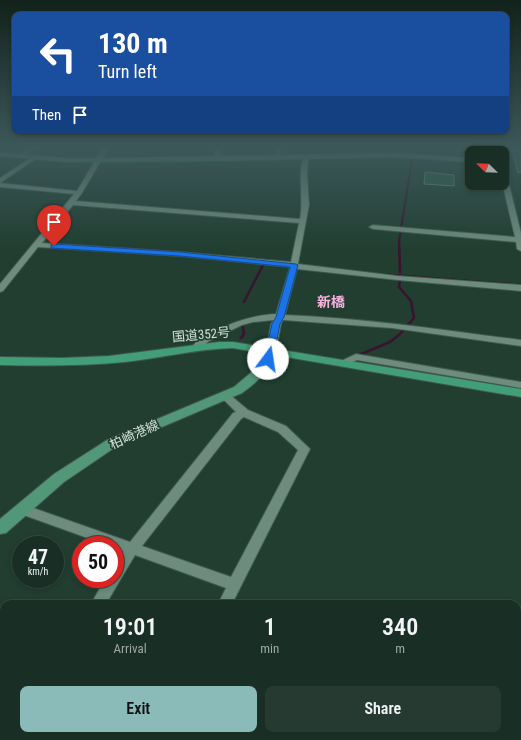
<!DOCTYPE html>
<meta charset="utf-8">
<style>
body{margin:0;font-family:"Roboto Condensed","Noto Sans JP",sans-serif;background:#263a32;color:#f1f3f6;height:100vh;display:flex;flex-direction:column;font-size:15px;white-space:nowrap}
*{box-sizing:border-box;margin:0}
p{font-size:13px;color:#9fa8a7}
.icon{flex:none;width:22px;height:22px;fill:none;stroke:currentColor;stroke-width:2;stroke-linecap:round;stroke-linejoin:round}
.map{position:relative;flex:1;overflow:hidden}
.panel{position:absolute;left:0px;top:600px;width:521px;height:140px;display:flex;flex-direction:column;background:#192e25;border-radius:12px 12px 0 0;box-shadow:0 2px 6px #0003,0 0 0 1px #374a42}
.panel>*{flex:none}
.top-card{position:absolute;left:12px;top:12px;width:497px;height:122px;border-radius:8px;box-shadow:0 2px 6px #0003,0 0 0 1px #374a42;background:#1a4fa0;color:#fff;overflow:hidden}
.needle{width:26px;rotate:293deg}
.fabs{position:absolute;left:465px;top:146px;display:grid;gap:8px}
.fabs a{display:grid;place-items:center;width:44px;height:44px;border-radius:8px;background:#192e25;box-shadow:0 2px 6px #0003,0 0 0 1px #374a42;font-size:20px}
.speed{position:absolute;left:12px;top:536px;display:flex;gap:8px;font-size:20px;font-weight:700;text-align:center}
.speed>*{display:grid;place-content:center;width:52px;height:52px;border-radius:50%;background:#192e25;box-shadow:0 2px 6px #0003,0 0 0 1px #374a42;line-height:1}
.speed small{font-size:10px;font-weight:400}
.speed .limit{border:6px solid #d22;background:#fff;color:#111}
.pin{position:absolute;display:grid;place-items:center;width:34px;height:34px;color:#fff;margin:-41px -17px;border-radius:50% 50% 50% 0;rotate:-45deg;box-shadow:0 0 4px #0007}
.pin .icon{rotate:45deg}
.me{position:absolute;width:44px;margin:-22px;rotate:14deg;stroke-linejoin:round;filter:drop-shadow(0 0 3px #0008)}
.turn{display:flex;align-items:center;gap:14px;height:84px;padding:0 20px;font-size:18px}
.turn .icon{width:52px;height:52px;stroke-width:2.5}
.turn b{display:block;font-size:28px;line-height:34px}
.then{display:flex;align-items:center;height:38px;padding:0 20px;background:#0003;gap:8px;font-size:15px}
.eta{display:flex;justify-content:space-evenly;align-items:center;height:68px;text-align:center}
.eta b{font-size:24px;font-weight:600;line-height:28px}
.action{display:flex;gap:8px;margin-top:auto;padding:8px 20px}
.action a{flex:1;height:46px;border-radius:8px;background:#8bbbb9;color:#111;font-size:16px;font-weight:600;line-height:46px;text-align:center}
.action a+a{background:#263a32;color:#f1f3f6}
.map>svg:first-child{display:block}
</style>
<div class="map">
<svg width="521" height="740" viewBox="0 0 521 740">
<rect width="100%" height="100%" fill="#213e31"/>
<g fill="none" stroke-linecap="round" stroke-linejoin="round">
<path stroke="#38142e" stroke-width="2" d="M 413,147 L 413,152
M 399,241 L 412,159"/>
<path stroke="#38142e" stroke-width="2.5" d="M 399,240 L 400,272
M 379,274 L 521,285
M 244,302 L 264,263
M 241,338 L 244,334 L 243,327
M 359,355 L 390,342 L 399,335 L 414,318 L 411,301 L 399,287 L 400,280"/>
</g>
<path fill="#275d46" stroke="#6b8a7b" d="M 512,149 L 521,150 L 521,172 L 518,173 Z
M 425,172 L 454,175 L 454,186 L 424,184 Z"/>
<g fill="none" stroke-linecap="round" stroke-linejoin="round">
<g stroke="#40594e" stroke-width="2">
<path id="minor" d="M 32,147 L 38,147 L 22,157 L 18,157 L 18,155 Z
M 216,147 L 222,147 L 219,159 L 216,161 L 213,159 Z
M 275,147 L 281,147 L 281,158 L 276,157 Z
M 475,147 L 493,147 L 487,151 L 474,149 L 473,148 Z
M 304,155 L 309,156 L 307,173 L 309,205 L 298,264 L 398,276 L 521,285 L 521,291 L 398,280 L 297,269 L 285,315 C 364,318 442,330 521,340 L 521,346 L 392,328 L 283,320 L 281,324 L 276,351 L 271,354 L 266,351 L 271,324 L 274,320 L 253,322 L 242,325 L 209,341 L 200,349 L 194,349 L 192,347 C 198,338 206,336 215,331 C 235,321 254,315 276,314 L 290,267 L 180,256 L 38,247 L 3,291 L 0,292 L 0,284 L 74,194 L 0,187 L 0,183 L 77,191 L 96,159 L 99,157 L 102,159 L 82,193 L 76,201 L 300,219 C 304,198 297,174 304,155 ZM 73,205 L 299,223 L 291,262 L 180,252 L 42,243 Z
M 32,157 L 37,158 L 0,183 L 0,178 Z
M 502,166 L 505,168 L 521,233 L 521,251 L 517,249 L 516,242 L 373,229 L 369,227 L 373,225 L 515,237 L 502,182 Z
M 356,354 L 521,382 L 521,388 L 357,360 L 344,366 L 339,363 L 341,361 Z
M 225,393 L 229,394 L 248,410 L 286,426 L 310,449 L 232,604 L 218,604 L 226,588 L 135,555 L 106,604 L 91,604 L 105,579 L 115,579 L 115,564 L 123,551 L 115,548 L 115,545 L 107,545 L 18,513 L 16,509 L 18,505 L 22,504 L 130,542 L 233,413 L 236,412 L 220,396 ZM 244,417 L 278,432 L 298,450 L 231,577 L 142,546 L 241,419 Z
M 521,694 L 521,710 L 517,711 L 517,695 Z
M 13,736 L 31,736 L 29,740 L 11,740 Z
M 154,736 L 172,736 L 171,740 L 153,740 Z
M 209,736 L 235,736 L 237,740 L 211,740 Z
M 374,736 L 400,736 L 398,740 L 372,740 Z"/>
</g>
<g stroke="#40594e" stroke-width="2">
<path id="major" d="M 104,147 L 110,147 L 103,158 L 393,153 L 472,158 L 472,162 L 393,157 L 216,161 L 67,162 L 0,156 L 0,152 L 67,158 L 96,158 Z
M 271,347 L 275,349 L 277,351 C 270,369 258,382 242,393 L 117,446 L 64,482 L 6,533 L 0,534 L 0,519 L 54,474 L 107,440 L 234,387 L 254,370 L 260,363 L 267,349 Z"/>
</g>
<g stroke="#40594e" stroke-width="2">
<path id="highway" d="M 219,342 L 233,342 L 521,389 L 521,397 L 233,348 C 196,349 161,358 125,362 C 83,366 41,366 0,365 L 0,357 L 62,358 L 109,356 Z"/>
</g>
<path stroke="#688074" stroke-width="1.5" stroke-dasharray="1.5 2" stroke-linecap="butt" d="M 504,147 L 521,148"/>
<use href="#minor" fill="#6d8c7d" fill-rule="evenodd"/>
<use href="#major" fill="#539779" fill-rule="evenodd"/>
<use href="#highway" fill="#419e77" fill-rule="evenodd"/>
</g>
<linearGradient id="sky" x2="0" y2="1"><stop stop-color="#12221b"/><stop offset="0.59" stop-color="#3d585a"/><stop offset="1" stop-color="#3d585a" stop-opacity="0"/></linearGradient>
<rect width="521" height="250" fill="url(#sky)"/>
<path fill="#1a73e8" stroke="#114b97" d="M 54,244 L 180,252 L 296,264 L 298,265 L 284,317 L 280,324 L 273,359 L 268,362 L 264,359 L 272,324 L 276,317 L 290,267 L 180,256 L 51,248 L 51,245 Z"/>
<g text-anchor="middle" stroke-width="3.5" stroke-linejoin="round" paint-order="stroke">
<g font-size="13" fill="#d1e2d9" stroke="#213e31">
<text transform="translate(201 334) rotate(-5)" y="5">国道352号</text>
<text transform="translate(134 434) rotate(-24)" y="5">柏崎港線</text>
</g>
<g font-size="14" font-weight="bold" fill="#f7b1df" stroke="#213e31">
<text x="331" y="307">新橋</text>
</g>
</g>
</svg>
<div class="fabs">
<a><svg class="needle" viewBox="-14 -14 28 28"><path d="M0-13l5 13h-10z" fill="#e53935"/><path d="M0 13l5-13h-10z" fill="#9fa8a7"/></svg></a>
</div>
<div class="speed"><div>47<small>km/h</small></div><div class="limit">50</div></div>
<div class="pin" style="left:54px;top:246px;background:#d93025"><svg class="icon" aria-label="arrive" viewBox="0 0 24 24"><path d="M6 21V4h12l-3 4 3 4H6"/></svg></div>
<svg class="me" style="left:268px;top:359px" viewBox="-20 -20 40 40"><circle r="19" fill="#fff"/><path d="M0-13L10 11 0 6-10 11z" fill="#1a73e8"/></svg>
<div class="top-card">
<div class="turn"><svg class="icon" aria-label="left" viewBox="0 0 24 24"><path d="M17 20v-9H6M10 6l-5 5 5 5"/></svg><div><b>130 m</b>Turn left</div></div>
<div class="then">Then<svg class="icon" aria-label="arrive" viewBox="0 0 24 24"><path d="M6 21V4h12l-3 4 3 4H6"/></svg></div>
</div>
<section class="panel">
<div class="eta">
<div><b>19:01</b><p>Arrival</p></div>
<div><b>1</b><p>min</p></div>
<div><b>340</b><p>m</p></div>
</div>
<div class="action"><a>Exit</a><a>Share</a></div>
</section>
</div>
